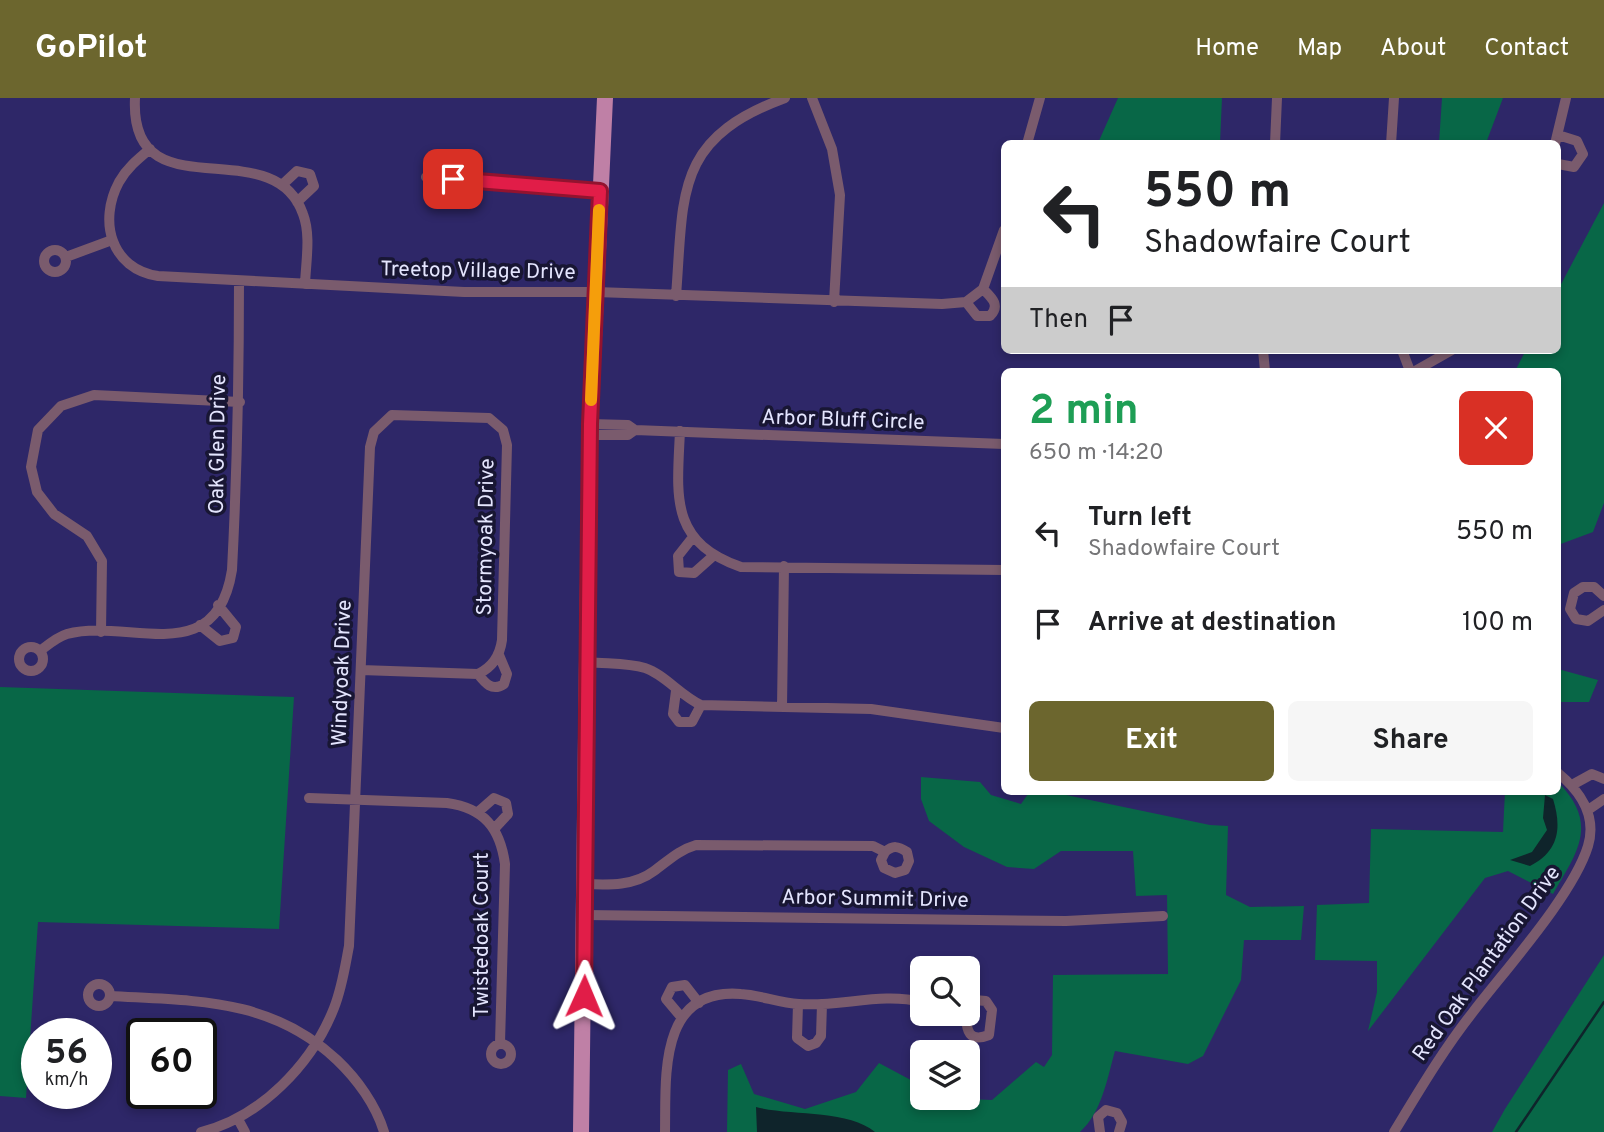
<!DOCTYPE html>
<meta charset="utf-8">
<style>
body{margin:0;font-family:Overpass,sans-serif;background:#f6f6f6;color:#202124;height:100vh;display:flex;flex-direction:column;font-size:26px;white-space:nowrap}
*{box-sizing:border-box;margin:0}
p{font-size:23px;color:#757577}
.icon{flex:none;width:38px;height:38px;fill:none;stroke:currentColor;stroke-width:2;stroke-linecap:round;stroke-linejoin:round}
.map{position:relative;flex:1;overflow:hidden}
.sheet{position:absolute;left:1001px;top:270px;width:560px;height:427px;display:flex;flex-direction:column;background:#fff;border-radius:10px;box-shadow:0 4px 10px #0003}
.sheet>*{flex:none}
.guide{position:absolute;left:1001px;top:42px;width:560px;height:214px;border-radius:10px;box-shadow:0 4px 10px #0003;background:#fff;color:#202124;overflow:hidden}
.controls{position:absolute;left:910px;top:858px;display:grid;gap:14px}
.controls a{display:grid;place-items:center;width:70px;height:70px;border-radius:10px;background:#fff;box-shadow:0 4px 10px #0003;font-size:35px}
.speed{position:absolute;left:21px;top:920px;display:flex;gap:14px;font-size:35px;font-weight:700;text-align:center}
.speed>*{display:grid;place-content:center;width:91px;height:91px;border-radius:50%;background:#fff;box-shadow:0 4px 10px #0003;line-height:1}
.speed small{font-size:18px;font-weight:400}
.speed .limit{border:4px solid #111;border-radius:10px;background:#fff;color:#111}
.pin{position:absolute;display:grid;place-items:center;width:60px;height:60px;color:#fff;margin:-30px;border-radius:14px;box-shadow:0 4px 10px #0006}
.me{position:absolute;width:77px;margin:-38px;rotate:1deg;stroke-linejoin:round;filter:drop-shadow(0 0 5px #0008)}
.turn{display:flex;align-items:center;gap:24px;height:147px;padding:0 28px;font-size:32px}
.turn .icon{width:91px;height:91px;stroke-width:2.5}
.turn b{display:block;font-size:49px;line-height:60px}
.then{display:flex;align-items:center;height:66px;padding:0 28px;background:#0003;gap:14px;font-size:26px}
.round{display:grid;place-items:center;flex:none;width:74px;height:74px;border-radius:10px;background:#f6f6f6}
.headline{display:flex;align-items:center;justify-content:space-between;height:119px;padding:0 28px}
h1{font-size:42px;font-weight:700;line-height:52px;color:#1e9e55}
.primary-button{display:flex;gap:14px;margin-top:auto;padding:14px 28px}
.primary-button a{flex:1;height:80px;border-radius:10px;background:#6c662e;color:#fff;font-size:28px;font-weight:700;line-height:80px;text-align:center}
.primary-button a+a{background:#f6f6f6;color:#202124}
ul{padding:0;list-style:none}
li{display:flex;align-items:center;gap:21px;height:91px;padding:0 28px}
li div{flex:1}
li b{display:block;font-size:26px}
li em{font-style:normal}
header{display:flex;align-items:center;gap:42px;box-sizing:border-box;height:98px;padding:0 35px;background:#6c662e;color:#fff}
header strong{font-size:33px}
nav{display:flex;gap:38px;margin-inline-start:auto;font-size:24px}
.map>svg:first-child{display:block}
</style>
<header>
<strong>GoPilot</strong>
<nav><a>Home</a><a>Map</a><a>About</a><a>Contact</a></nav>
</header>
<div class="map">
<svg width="1604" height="1034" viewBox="0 0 1604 1034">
<rect width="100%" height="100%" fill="#2e2768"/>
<path fill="#086747" d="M 1118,0 L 1222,0 L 1220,45 L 1098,45 Z
M 1442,0 L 1503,0 L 1486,45 L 1439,45 Z
M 1604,105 L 1604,405 L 1593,434 L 1558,447 L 1558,273 L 1515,273 L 1526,252 L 1558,252 L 1558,192 Z
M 1558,571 L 1598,582 L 1589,604 L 1558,604 Z
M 0,589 L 294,599 L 279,831 L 38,824 L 26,1000 L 0,998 Z
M 921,679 L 980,684 L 991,697 L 1021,706 L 1030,693 L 1047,693 L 1210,727 L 1228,728 L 1226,797 L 1250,809 L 1304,808 L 1301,842 L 1244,842 L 1241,882 L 1203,958 L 1188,966 L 1115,953 C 1107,981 1102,1014 1080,1034 L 727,1034 L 728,972 L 741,966 L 754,996 L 805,1011 L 856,994 L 879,965 L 922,988 L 922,999 L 992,1002 L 1036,964 L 1044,969 L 1052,957 L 1053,877 L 1168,876 L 1167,797 L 1136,798 L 1133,753 L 1061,753 L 1034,771 L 1007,769 L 964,749 L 929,723 L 921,701 Z
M 1558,684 C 1599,726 1578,753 1553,796 L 1508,773 L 1485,780 L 1368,933 L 1377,894 L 1377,863 L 1315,862 L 1317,807 L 1369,805 L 1371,731 L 1503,734 L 1505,693 L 1558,693 Z
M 1604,857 L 1604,1034 L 1492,1034 L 1505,1011 Z"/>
<path fill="#0f242b" d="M 1545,697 L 1553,701 C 1562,730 1559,753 1530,768 L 1510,762 L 1532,754 L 1547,732 L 1543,720 Z
M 756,1009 C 790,1018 848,1011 875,1034 L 757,1034 Z"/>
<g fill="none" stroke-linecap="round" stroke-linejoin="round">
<path stroke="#0f242b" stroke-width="2.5" d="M 1516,1034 L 1604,904"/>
<path stroke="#7a5b6d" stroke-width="10" d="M 135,0 C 129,118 273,30 303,116 C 311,137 306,163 305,186
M 812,0 L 832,51 L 840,97 L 834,204
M 1027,46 L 1040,0
M 1275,46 L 1277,0
M 1391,46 L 1394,0
M 1555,46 L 1566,0
M 150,51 C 138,61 127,70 119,84 C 98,123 111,171 158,178 L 464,194 L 596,194 L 942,206 L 966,204 L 983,191 L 1004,132
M 1558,66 L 1574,69 L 1583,56 L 1577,43 L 1558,37
M 426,79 L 600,93
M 282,87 L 297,73 L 310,76 L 314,88 L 297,104
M44 163a11 11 0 1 1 22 0a11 11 0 1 1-22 0Z
M 66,159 L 112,142
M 676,198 C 684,95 674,41 785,0
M 966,204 L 977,218 L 990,218 C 1001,207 991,199 983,191
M 1263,252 L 1265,273
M 1402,252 L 1410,273
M 1415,273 L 1452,252
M 590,326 L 628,327 L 635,332 L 1004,346
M 680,333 C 677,398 669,444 741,469 L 1004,472
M 590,337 L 628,337 L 635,332
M 693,439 L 678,458 L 679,474 L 694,475 L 712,459
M 1604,498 L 1594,489 L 1583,489 L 1574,495 L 1570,511 L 1576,521 L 1588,523 L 1604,512
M 200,527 L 220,543 L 233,540 L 236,529 L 218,507
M 101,534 L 102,463 L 87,438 L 54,416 L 37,394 L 31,369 L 38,332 L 61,308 L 94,297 L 240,304
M19 561a12 12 0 1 1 24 0a12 12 0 1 1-24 0Z
M 40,553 C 49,546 57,539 67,536 C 128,519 216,574 232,472 C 237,376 239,279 239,183
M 589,564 C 607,566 628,565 645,570 C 664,576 681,598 701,607 L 871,611 L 1004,630
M 478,576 C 485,585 492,594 504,586 L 507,576 L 499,557
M 676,593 L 673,616 L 679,624 L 692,624 L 701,607
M 782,609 L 784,468
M 1572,687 L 1592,676 L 1604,681
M 309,700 L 447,705 C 484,710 500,730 505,766 L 500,945
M 1588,712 L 1604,701
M 478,714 L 494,700 L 506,705 L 508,716 L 495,730
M 585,786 C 610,787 634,788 654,773 C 669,762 679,752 696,747 L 873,748 L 885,754 L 881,762 L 884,770 L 895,775 L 905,772 L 909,763 L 907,754 C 898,748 893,747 885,754
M 585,817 L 1066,823 L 1163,818
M88 897a11 11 0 1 1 22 0a11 11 0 1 1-22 0Z
M 110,898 C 196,903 271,900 337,962 C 357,981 376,1007 384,1034
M 798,906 L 797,940 L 808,948 L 816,945 L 821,938 L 822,906
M 966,915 C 966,933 969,945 989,937 L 992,912 L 986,903 L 974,902 L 968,910
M 682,920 L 666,901 L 672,889 L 685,887 L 699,905
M491 956a10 10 0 1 1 20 0a10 10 0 1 1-20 0Z
M 238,1021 L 245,1034
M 201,1034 C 260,1020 312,966 334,910 C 342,890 345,869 349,848 L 370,349 L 374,334 L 392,317 L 489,320 L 503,332 L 507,347 L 502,542 C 500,557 493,569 478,576 L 361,572
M 665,1034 C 666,979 658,889 741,896 C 760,897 779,905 799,906 C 841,909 881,894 922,904
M 1100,1034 L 1098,1019 L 1106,1012 L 1117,1015 L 1122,1024 L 1119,1034
M 1394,1034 C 1419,993 1443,952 1473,914 C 1505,872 1573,797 1588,748 C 1597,718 1580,693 1558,675"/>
<path stroke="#bf80a6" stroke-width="16" d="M 581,1034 L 590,326 L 605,0"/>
</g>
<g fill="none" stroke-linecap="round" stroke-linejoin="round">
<g stroke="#92132f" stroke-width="18">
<path id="route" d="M 453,81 L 600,93 L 590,326 L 584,898"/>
</g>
<use href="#route" stroke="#e11d48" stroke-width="12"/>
<path stroke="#f59e0b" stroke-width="12" d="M 591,302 L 599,112"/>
</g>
<g text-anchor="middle" stroke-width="7" stroke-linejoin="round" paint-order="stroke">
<g font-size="21" fill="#e4e5fe" stroke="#181633">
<text transform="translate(478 172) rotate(1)" y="7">Treetop Village Drive</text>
<text transform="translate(843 321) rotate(2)" y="7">Arbor Bluff Circle</text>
<text transform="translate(217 346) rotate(-89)" y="7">Oak Glen Drive</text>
<text transform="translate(485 439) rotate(-89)" y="7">Stormyoak Drive</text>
<text transform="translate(341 575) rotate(-88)" y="7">Windyoak Drive</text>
<text transform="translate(875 800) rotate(1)" y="7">Arbor Summit Drive</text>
<text transform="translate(481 837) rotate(-90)" y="7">Twistedoak Court</text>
<text transform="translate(1486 865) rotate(-54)" y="7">Red Oak Plantation Drive</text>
</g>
</g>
</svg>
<div class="controls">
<a><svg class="icon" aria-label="search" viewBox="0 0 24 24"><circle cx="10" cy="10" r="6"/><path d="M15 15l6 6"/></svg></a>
<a><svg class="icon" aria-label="layers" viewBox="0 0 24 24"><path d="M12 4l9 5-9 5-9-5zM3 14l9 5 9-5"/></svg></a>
</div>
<div class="speed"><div>56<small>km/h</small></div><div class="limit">60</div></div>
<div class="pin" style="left:453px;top:81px;background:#d93025"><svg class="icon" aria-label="arrive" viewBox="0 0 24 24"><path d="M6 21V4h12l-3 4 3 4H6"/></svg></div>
<svg class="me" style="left:584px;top:898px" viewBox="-20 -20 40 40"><path d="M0-17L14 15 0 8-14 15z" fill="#e11d48" stroke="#fff" stroke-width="4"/></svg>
<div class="guide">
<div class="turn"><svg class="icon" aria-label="left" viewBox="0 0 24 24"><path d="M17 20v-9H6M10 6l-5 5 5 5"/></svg><div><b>550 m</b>Shadowfaire Court</div></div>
<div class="then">Then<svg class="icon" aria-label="arrive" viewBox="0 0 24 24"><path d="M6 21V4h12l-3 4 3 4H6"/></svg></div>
</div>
<section class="sheet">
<div class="headline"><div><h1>2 min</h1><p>650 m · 14:20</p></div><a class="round" style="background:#d93025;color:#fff"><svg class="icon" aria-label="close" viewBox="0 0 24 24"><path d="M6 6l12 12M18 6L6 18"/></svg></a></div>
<ul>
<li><svg class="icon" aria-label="left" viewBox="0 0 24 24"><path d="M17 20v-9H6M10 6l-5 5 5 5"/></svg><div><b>Turn left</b><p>Shadowfaire Court</p></div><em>550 m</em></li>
<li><svg class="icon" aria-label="arrive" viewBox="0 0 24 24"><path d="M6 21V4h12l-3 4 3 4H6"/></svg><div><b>Arrive at destination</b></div><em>100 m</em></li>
</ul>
<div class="primary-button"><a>Exit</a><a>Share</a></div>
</section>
</div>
